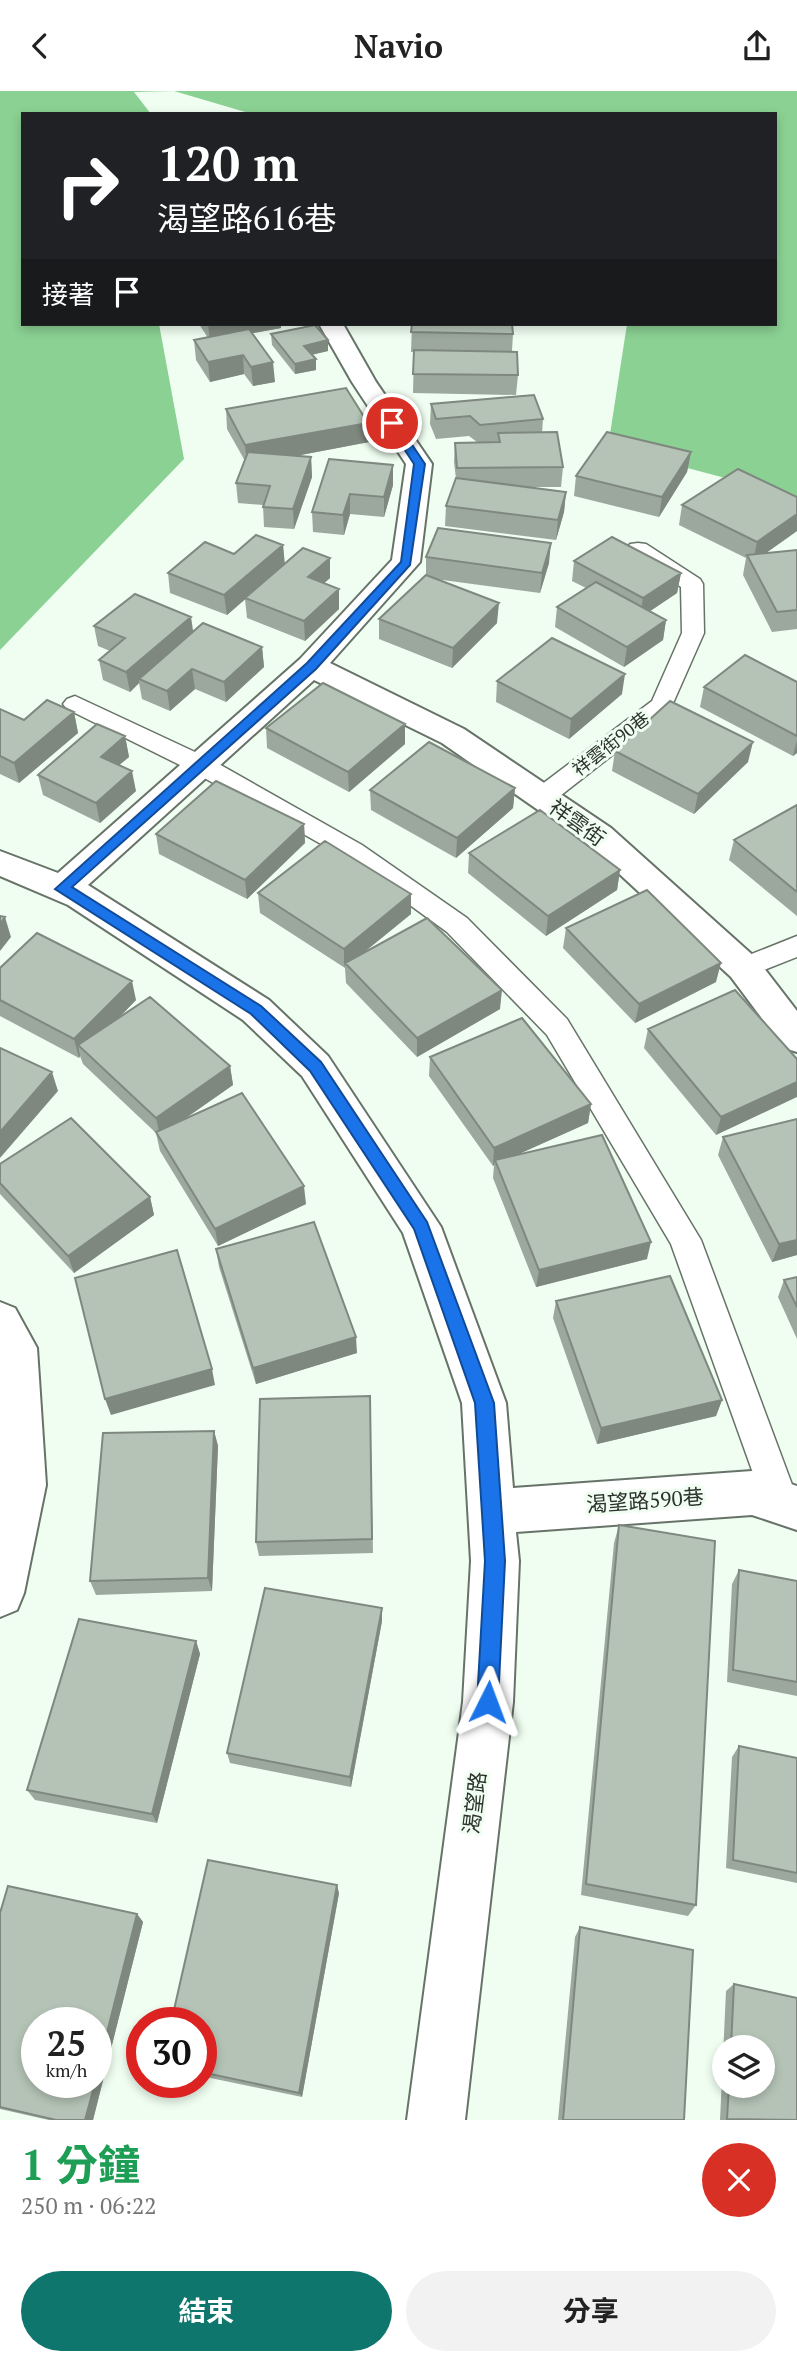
<!DOCTYPE html>
<html lang="zh-TW">
<meta charset="utf-8">
<style>
body{margin:0;font-family:"PT Serif","Noto Sans TC",serif;background:#f2f2f2;color:#222;height:100vh;display:flex;flex-direction:column;font-size:26px;white-space:nowrap}
*{box-sizing:border-box;margin:0}
p{font-size:23px;color:#767676}
.icon{flex:none;width:38px;height:38px;fill:none;stroke:currentColor;stroke-width:2;stroke-linecap:round;stroke-linejoin:round}
.map{position:relative;height:2029px;overflow:hidden}
.panel{display:flex;flex-direction:column;background:#fff;flex:1}
.panel>*{flex:none}
.guide{position:absolute;left:21px;top:21px;width:756px;height:214px;border-radius:0px;box-shadow:0 4px 10px #0003;background:#202124;color:#fff;overflow:hidden}
.controls{position:absolute;left:712px;top:1944px;display:grid;gap:14px}
.controls a{display:grid;place-items:center;width:63px;height:63px;border-radius:50%;background:#fff;box-shadow:0 4px 10px #0003;font-size:35px}
.speed{position:absolute;left:21px;top:1916px;display:flex;gap:14px;font-size:35px;font-weight:700;text-align:center}
.speed>*{display:grid;place-content:center;width:91px;height:91px;border-radius:50%;background:#fff;box-shadow:0 4px 10px #0003;line-height:1}
.speed small{font-size:18px;font-weight:400}
.speed .limit{border:10px solid #d22;background:#fff;color:#111}
.pin{position:absolute;display:grid;place-items:center;width:60px;height:60px;color:#fff;margin:-30px;border:4px solid #fff;border-radius:50%;box-shadow:0 2px 7px #0007}
.me{position:absolute;width:77px;margin:-38px;rotate:3deg;stroke-linejoin:round;filter:drop-shadow(0 0 5px #0008)}
.turn{display:flex;align-items:center;gap:24px;height:147px;padding:0 21px;font-size:32px}
.turn .icon{width:91px;height:91px;stroke-width:2.5}
.turn b{display:block;font-size:49px;line-height:60px}
.then{display:flex;align-items:center;height:66px;padding:0 21px;background:#0003;gap:14px;font-size:26px}
.round{display:grid;place-items:center;flex:none;width:74px;height:74px;border-radius:37px;background:#f2f2f2}
.overview{display:flex;align-items:center;justify-content:space-between;height:119px;padding:0 21px}
h1{font-size:42px;font-weight:700;line-height:52px;color:#1e9e55}
.button{display:flex;gap:14px;margin-top:auto;padding:14px 21px}
.button a{flex:1;height:80px;border-radius:42px;background:#0f766e;color:#fff;font-size:28px;font-weight:700;line-height:80px;text-align:center}
.button a+a{background:#f2f2f2;color:#222}
header{display:flex;justify-content:space-between;align-items:center;height:91px;padding:0 21px;background:#fff;font-size:32px;font-weight:700}
.map>svg:first-child{display:block}
</style>
<header><svg class="icon" aria-label="back" viewBox="0 0 24 24"><path d="M15 5l-7 7 7 7"/></svg>Navio<svg class="icon" aria-label="share" viewBox="0 0 24 24"><path d="M12 15V3M7 8l5-5 5 5M5 13v7h14v-7"/></svg></header>
<div class="map">
<svg width="797" height="2029" viewBox="0 0 797 2029">
<rect width="100%" height="100%" fill="#effef0"/>
<path fill="#8bd193" d="M 0,0 L 797,0 L 797,406 L 608,356 L 627,233 L 775,233 L 775,23 L 252,23 L 174,0 L 134,1 L 151,23 L 23,23 L 23,233 L 159,233 L 184,368 L 0,559 Z"/>
<g fill="none" stroke-linecap="round" stroke-linejoin="round">
<g stroke="#677368" stroke-width="3">
<path id="service" d="M 638,452 L 646,453 L 700,488 L 703,493 L 704,542 L 670,619 L 551,712 L 542,715 L 533,712 L 529,706 L 533,700 L 652,610 L 682,542 L 681,496 L 630,463 L 627,458 L 630,453 Z
M 75,605 L 210,668 L 362,754 L 467,827 L 567,928 L 701,1149 L 797,1407 L 794,1424 L 781,1429 L 768,1424 L 671,1153 L 547,944 L 447,841 L 344,766 L 192,680 L 67,618 L 63,613 L 67,608 Z
M 797,845 L 797,866 L 744,887 L 734,884 L 730,877 L 734,870 Z"/>
</g>
<g stroke="#677368" stroke-width="4">
<path id="minor" d="M 319,233 L 343,233 L 376,291 L 432,373 L 420,471 L 330,572 L 464,638 L 611,737 L 757,868 L 797,920 L 797,961 L 784,957 L 731,886 L 587,753 L 442,652 L 314,589 L 88,794 L 269,909 L 328,965 L 441,1136 L 506,1312 L 513,1397 L 752,1380 L 797,1395 L 797,1439 L 752,1424 L 516,1441 L 519,1470 L 513,1611 L 465,2029 L 407,2029 L 463,1611 L 471,1470 L 462,1312 L 403,1142 L 302,985 L 243,929 L 68,814 L 0,785 L 0,760 L 58,782 L 300,568 L 392,469 L 406,373 L 352,291 Z
M 0,1211 L 15,1217 L 37,1257 L 46,1394 L 24,1502 L 17,1519 L 0,1526 Z"/>
</g>
<use href="#service" fill="#fff" fill-rule="evenodd"/>
<use href="#minor" fill="#fff" fill-rule="evenodd"/>
</g>
<path fill="#9ca89d" fill-rule="evenodd" d="M 199,233 L 281,233 L 281,237 L 252,242 L 275,291 L 253,295 L 244,283 L 210,291 L 196,269 L 194,249 L 208,247 Z
M 412,233 L 513,243 L 512,260 L 518,284 L 516,304 L 413,302 L 414,261 L 411,261 Z
M 271,243 L 328,249 L 328,260 L 312,264 L 316,268 L 316,279 L 295,283 L 272,254 Z
M 431,313 L 543,328 L 542,342 L 563,376 L 561,396 L 529,396 L 566,401 L 564,421 L 556,449 L 445,435 L 446,415 L 456,388 L 454,371 L 455,352 L 477,351 L 469,345 L 436,348 L 430,333 Z
M 226,318 L 369,351 L 296,365 L 311,366 L 312,386 L 294,438 L 264,436 L 263,414 L 238,412 L 236,392 L 245,370 L 227,338 Z
M 691,361 L 687,381 L 659,426 L 574,405 L 576,385 Z
M 393,374 L 393,394 L 384,426 L 350,423 L 344,444 L 313,441 L 312,421 Z
M 797,406 L 797,440 L 766,462 L 797,459 L 797,538 L 772,541 L 743,484 L 746,467 L 679,434 L 682,414 Z
M 283,454 L 284,473 L 330,467 L 330,487 L 324,492 L 339,518 L 305,550 L 247,527 L 245,508 L 227,524 L 170,502 L 168,482 Z
M 426,466 L 549,472 L 540,502 L 435,488 L 497,532 L 452,577 L 379,548 L 379,528 L 426,484 Z
M 574,470 L 681,482 L 677,502 L 650,520 L 666,529 L 663,549 L 624,576 L 555,536 L 557,516 L 586,497 L 572,490 Z
M 94,535 L 193,541 L 262,556 L 264,576 L 226,611 L 195,598 L 170,620 L 142,608 L 139,592 L 130,601 L 103,589 L 99,569 L 110,560 L 98,555 Z
M 497,590 L 622,603 L 569,648 L 496,611 Z
M 797,591 L 797,662 L 793,665 L 700,616 L 704,596 Z
M 0,618 L 24,629 L 74,621 L 78,642 L 19,692 L 0,683 Z
M 405,633 L 405,653 L 349,701 L 267,657 L 266,637 Z
M 125,645 L 129,666 L 119,674 L 136,700 L 100,732 L 43,704 L 38,684 Z
M 615,660 L 748,671 L 694,723 L 612,680 Z
M 515,697 L 513,717 L 456,767 L 371,719 L 370,699 Z
M 797,714 L 797,825 L 729,769 L 734,749 Z
M 304,733 L 305,752 L 247,808 L 159,763 L 156,743 Z
M 469,762 L 620,779 L 617,799 L 546,845 L 468,782 Z
M 258,802 L 411,823 L 362,863 L 500,918 L 417,966 L 346,892 L 345,877 L 260,822 Z
M 566,837 L 716,891 L 635,932 L 563,857 Z
M 0,877 L 136,909 L 119,927 L 230,975 L 233,994 L 183,1029 L 306,1113 L 218,1155 L 160,1060 L 156,1042 L 83,973 L 80,965 L 79,967 L 0,925 Z
M 648,938 L 797,968 L 716,1044 L 644,957 Z
M 430,966 L 591,1013 L 588,1032 L 517,1064 L 647,1168 L 536,1196 L 493,1087 L 494,1074 L 493,1075 L 429,985 Z
M 797,1028 L 797,1164 L 772,1171 L 718,1064 L 723,1046 Z
M 0,1073 L 150,1106 L 154,1124 L 74,1182 L 0,1103 Z
M 216,1158 L 357,1262 L 256,1293 L 219,1176 Z
M 797,1186 L 797,1248 L 778,1206 L 784,1189 Z
M 556,1210 L 722,1309 L 716,1325 L 597,1353 L 553,1227 Z
M 370,1305 L 373,1462 L 259,1465 L 256,1451 Z
M 214,1340 L 218,1355 L 212,1500 L 96,1504 L 90,1490 Z
M 619,1434 L 696,1814 L 688,1825 L 581,1804 L 614,1452 Z
M 739,1479 L 797,1490 L 797,1605 L 727,1591 L 732,1493 Z
M 382,1530 L 351,1696 L 230,1672 L 227,1662 Z
M 196,1550 L 200,1563 L 157,1732 L 35,1709 L 27,1699 Z
M 739,1655 L 797,1667 L 797,1792 L 726,1777 L 732,1666 Z
M 339,1802 L 302,2006 L 201,1985 L 201,1932 Z
M 0,1822 L 137,1823 L 143,1831 L 93,2029 L 49,2029 L 0,2018 Z
M 580,1836 L 684,2029 L 558,2029 L 575,1846 Z
M 734,1893 L 797,2029 L 720,2029 L 726,1900 ZM 724,1956 L 763,1956 L 763,1995 L 724,1995 Z"/>
<path fill="#7f887f" d="M 208,233 L 281,233 L 281,237 L 210,250 Z
M 328,249 L 328,260 L 305,265 L 304,255 Z
M 243,264 L 244,283 L 210,291 L 208,271 Z
M 316,268 L 316,279 L 295,283 L 295,273 Z
M 273,271 L 275,291 L 253,295 L 251,276 Z
M 368,332 L 369,351 L 247,374 L 245,354 Z
M 691,361 L 687,381 L 659,426 L 662,406 Z
M 311,366 L 312,386 L 294,438 L 293,418 Z
M 393,374 L 393,394 L 384,426 L 384,406 Z
M 566,401 L 564,421 L 556,449 L 558,429 Z
M 350,403 L 350,423 L 344,444 L 343,424 Z
M 797,423 L 797,440 L 753,471 L 757,451 Z
M 551,452 L 549,472 L 540,502 L 542,482 Z
M 283,454 L 285,474 L 227,524 L 224,504 Z
M 330,467 L 330,487 L 309,506 L 308,486 Z
M 681,482 L 677,502 L 640,527 L 643,507 Z
M 339,498 L 339,518 L 305,550 L 304,530 Z
M 499,512 L 497,532 L 452,577 L 453,557 Z
M 191,526 L 194,546 L 139,588 L 139,592 L 130,601 L 126,581 Z
M 666,529 L 663,549 L 624,576 L 627,556 Z
M 262,556 L 264,576 L 226,611 L 224,591 Z
M 192,578 L 195,598 L 170,620 L 167,600 Z
M 625,583 L 622,603 L 569,648 L 571,628 Z
M 74,621 L 78,642 L 19,692 L 14,672 Z
M 405,633 L 405,653 L 349,701 L 348,681 Z
M 125,645 L 129,666 L 105,686 L 101,666 Z
M 797,649 L 797,662 L 793,665 Z
M 753,651 L 748,671 L 694,723 L 698,703 Z
M 132,680 L 136,700 L 100,732 L 96,712 Z
M 515,697 L 513,717 L 456,767 L 457,747 Z
M 304,733 L 305,752 L 247,808 L 245,789 Z
M 620,779 L 617,799 L 546,845 L 548,825 Z
M 411,803 L 411,823 L 347,875 L 345,872 L 344,877 L 344,858 Z
M 5,826 L 11,846 L 0,860 L 0,833 Z
M 721,872 L 716,891 L 635,932 L 639,913 Z
M 132,890 L 136,909 L 85,961 L 78,954 L 80,965 L 79,967 L 74,948 Z
M 502,899 L 500,918 L 417,966 L 417,947 Z
M 230,975 L 233,994 L 160,1045 L 156,1027 Z
M 52,981 L 58,1000 L 0,1067 L 0,1041 Z
M 797,991 L 797,1006 L 716,1044 L 721,1026 Z
M 591,1013 L 588,1032 L 496,1073 L 495,1069 L 494,1074 L 493,1075 L 494,1057 Z
M 304,1095 L 306,1113 L 218,1155 L 215,1138 Z
M 150,1106 L 154,1124 L 74,1182 L 68,1165 Z
M 797,1149 L 797,1164 L 772,1171 L 779,1153 Z
M 651,1151 L 647,1168 L 536,1196 L 539,1179 Z
M 356,1246 L 357,1262 L 256,1293 L 253,1277 Z
M 212,1278 L 215,1294 L 111,1324 L 105,1308 Z
M 722,1309 L 716,1325 L 597,1353 L 601,1337 Z
M 214,1340 L 218,1355 L 212,1500 L 208,1487 Z
M 382,1517 L 382,1530 L 351,1696 L 350,1686 Z
M 196,1550 L 200,1563 L 157,1732 L 152,1723 Z
M 337,1794 L 339,1802 L 302,2006 L 299,2002 Z
M 137,1823 L 143,1831 L 93,2029 L 85,2029 L 95,1992 L 96,1992 L 96,1985 Z"/>
<path fill="#b5c3b6" stroke="#7f887f" stroke-width="2" d="M 412,233 L 512,233 L 513,243 L 411,241 Z
M 315,234 L 328,249 L 304,255 L 316,268 L 295,273 L 271,243 Z
M 249,238 L 273,271 L 251,276 L 243,264 L 208,271 L 194,249 Z
M 414,259 L 517,261 L 518,284 L 413,283 Z
M 346,297 L 368,332 L 245,354 L 226,318 Z
M 534,304 L 543,328 L 480,334 L 470,325 L 436,328 L 431,313 Z
M 557,341 L 563,376 L 457,377 L 455,352 L 500,351 L 498,342 Z
M 607,341 L 691,361 L 662,406 L 576,385 Z
M 248,361 L 311,366 L 293,418 L 263,416 L 270,395 L 236,392 Z
M 329,368 L 393,374 L 384,406 L 350,403 L 343,424 L 312,421 Z
M 738,378 L 797,406 L 797,423 L 757,451 L 682,414 Z
M 456,387 L 566,401 L 558,429 L 446,415 Z
M 438,437 L 551,452 L 542,482 L 426,466 Z
M 256,444 L 283,454 L 224,504 L 168,482 L 205,451 L 234,463 Z
M 612,446 L 681,482 L 643,507 L 574,470 Z
M 303,457 L 330,467 L 308,486 L 339,498 L 304,530 L 245,507 Z
M 797,459 L 797,519 L 777,521 L 747,464 Z
M 426,484 L 499,512 L 453,557 L 379,528 Z
M 596,491 L 666,529 L 627,556 L 557,516 Z
M 135,503 L 191,526 L 126,581 L 99,569 L 125,547 L 94,535 Z
M 203,532 L 262,556 L 224,591 L 192,578 L 167,600 L 139,588 Z
M 552,547 L 625,583 L 571,628 L 497,590 Z
M 745,564 L 797,591 L 797,645 L 704,596 Z
M 323,592 L 405,633 L 348,681 L 266,637 Z
M 47,609 L 74,621 L 14,672 L 0,665 L 0,618 L 24,629 Z
M 670,610 L 753,651 L 698,703 L 615,660 Z
M 97,633 L 125,645 L 101,666 L 132,680 L 96,712 L 38,684 Z
M 429,651 L 515,697 L 457,747 L 370,699 Z
M 216,690 L 304,733 L 245,789 L 156,743 Z
M 797,714 L 797,801 L 734,749 Z
M 540,719 L 620,779 L 548,825 L 469,762 Z
M 325,750 L 411,803 L 344,858 L 258,802 Z
M 647,799 L 721,872 L 639,913 L 566,837 Z
M 0,825 L 5,826 L 0,833 Z
M 427,827 L 502,899 L 417,947 L 345,872 Z
M 37,842 L 132,890 L 74,948 L 0,909 L 0,877 Z
M 735,899 L 797,968 L 797,991 L 721,1026 L 648,938 Z
M 150,906 L 230,975 L 156,1027 L 78,954 Z
M 522,927 L 591,1013 L 494,1057 L 430,966 Z
M 0,957 L 52,981 L 0,1041 Z
M 242,1002 L 304,1095 L 215,1138 L 156,1041 Z
M 71,1027 L 150,1106 L 68,1165 L 0,1092 L 0,1073 Z
M 797,1028 L 797,1149 L 779,1153 L 723,1046 Z
M 602,1044 L 651,1151 L 539,1179 L 495,1069 Z
M 314,1131 L 356,1246 L 253,1277 L 216,1158 Z
M 177,1159 L 212,1278 L 105,1308 L 75,1187 Z
M 670,1185 L 722,1309 L 601,1337 L 556,1210 Z
M 797,1186 L 797,1216 L 784,1189 Z
M 370,1305 L 372,1448 L 256,1451 L 260,1308 Z
M 214,1340 L 208,1487 L 90,1490 L 103,1342 Z
M 619,1434 L 715,1450 L 696,1814 L 586,1793 Z
M 739,1479 L 797,1490 L 797,1591 L 733,1579 Z
M 265,1497 L 382,1517 L 350,1686 L 227,1662 Z
M 79,1528 L 196,1550 L 152,1723 L 27,1699 Z
M 739,1655 L 797,1667 L 797,1782 L 733,1769 Z
M 208,1769 L 337,1794 L 299,2002 L 201,1981 L 201,1932 L 171,1932 Z
M 8,1795 L 137,1823 L 96,1985 L 96,1932 L 37,1932 L 37,1992 L 95,1992 L 85,2029 L 56,2029 L 0,2016 L 0,1822 Z
M 580,1836 L 693,1859 L 684,2029 L 563,2029 Z
M 734,1893 L 797,1907 L 797,2029 L 727,2028 L 729,1995 L 763,1995 L 763,1956 L 731,1956 Z"/>
<path fill="#1a73e8" stroke="#114b97" stroke-width="2" d="M 392,329 L 396,330 L 425,373 L 410,474 L 316,578 L 72,796 L 261,915 L 321,971 L 427,1131 L 494,1312 L 505,1470 L 498,1611 L 495,1618 L 488,1622 L 480,1618 L 477,1611 L 485,1470 L 475,1312 L 414,1138 L 310,980 L 251,923 L 55,798 L 307,572 L 401,471 L 414,373 L 387,332 Z"/>
<g text-anchor="middle" stroke-width="6" stroke-linejoin="round" paint-order="stroke">
<g font-size="18" fill="#2d322d" stroke="#effef0">
<text transform="translate(611 653) rotate(-38)" y="6">祥雲街90巷</text>
</g>
<g font-size="21" fill="#2d322d" stroke="#effef0">
<text transform="translate(577 732) rotate(36)" y="7">祥雲街</text>
<text transform="translate(645 1410) rotate(-4)" y="7">渴望路590巷</text>
<text transform="translate(475 1712) rotate(-83)" y="7">渴望路</text>
</g>
</g>
</svg>
<div class="controls">
<a><svg class="icon" aria-label="layers" viewBox="0 0 24 24"><path d="M12 4l9 5-9 5-9-5zM3 14l9 5 9-5"/></svg></a>
</div>
<div class="speed"><div>25<small>km/h</small></div><div class="limit">30</div></div>
<div class="pin" style="left:392px;top:332px;background:#d93025"><svg class="icon" aria-label="arrive" viewBox="0 0 24 24"><path d="M6 21V4h12l-3 4 3 4H6"/></svg></div>
<svg class="me" style="left:488px;top:1611px" viewBox="-20 -20 40 40"><path d="M0-17L14 15 0 8-14 15z" fill="#1a73e8" stroke="#fff" stroke-width="4"/></svg>
<div class="guide">
<div class="turn"><svg class="icon" aria-label="right" viewBox="0 0 24 24"><path d="M7 20v-9h11M14 6l5 5-5 5"/></svg><div><b>120 m</b>渴望路616巷</div></div>
<div class="then">接著<svg class="icon" aria-label="arrive" viewBox="0 0 24 24"><path d="M6 21V4h12l-3 4 3 4H6"/></svg></div>
</div>
</div>
<section class="panel">
<div class="overview"><div><h1>1 分鐘</h1><p>250 m · 06:22</p></div><a class="round" style="background:#d93025;color:#fff"><svg class="icon" aria-label="close" viewBox="0 0 24 24"><path d="M6 6l12 12M18 6L6 18"/></svg></a></div>
<div class="button"><a>結束</a><a>分享</a></div>
</section>
